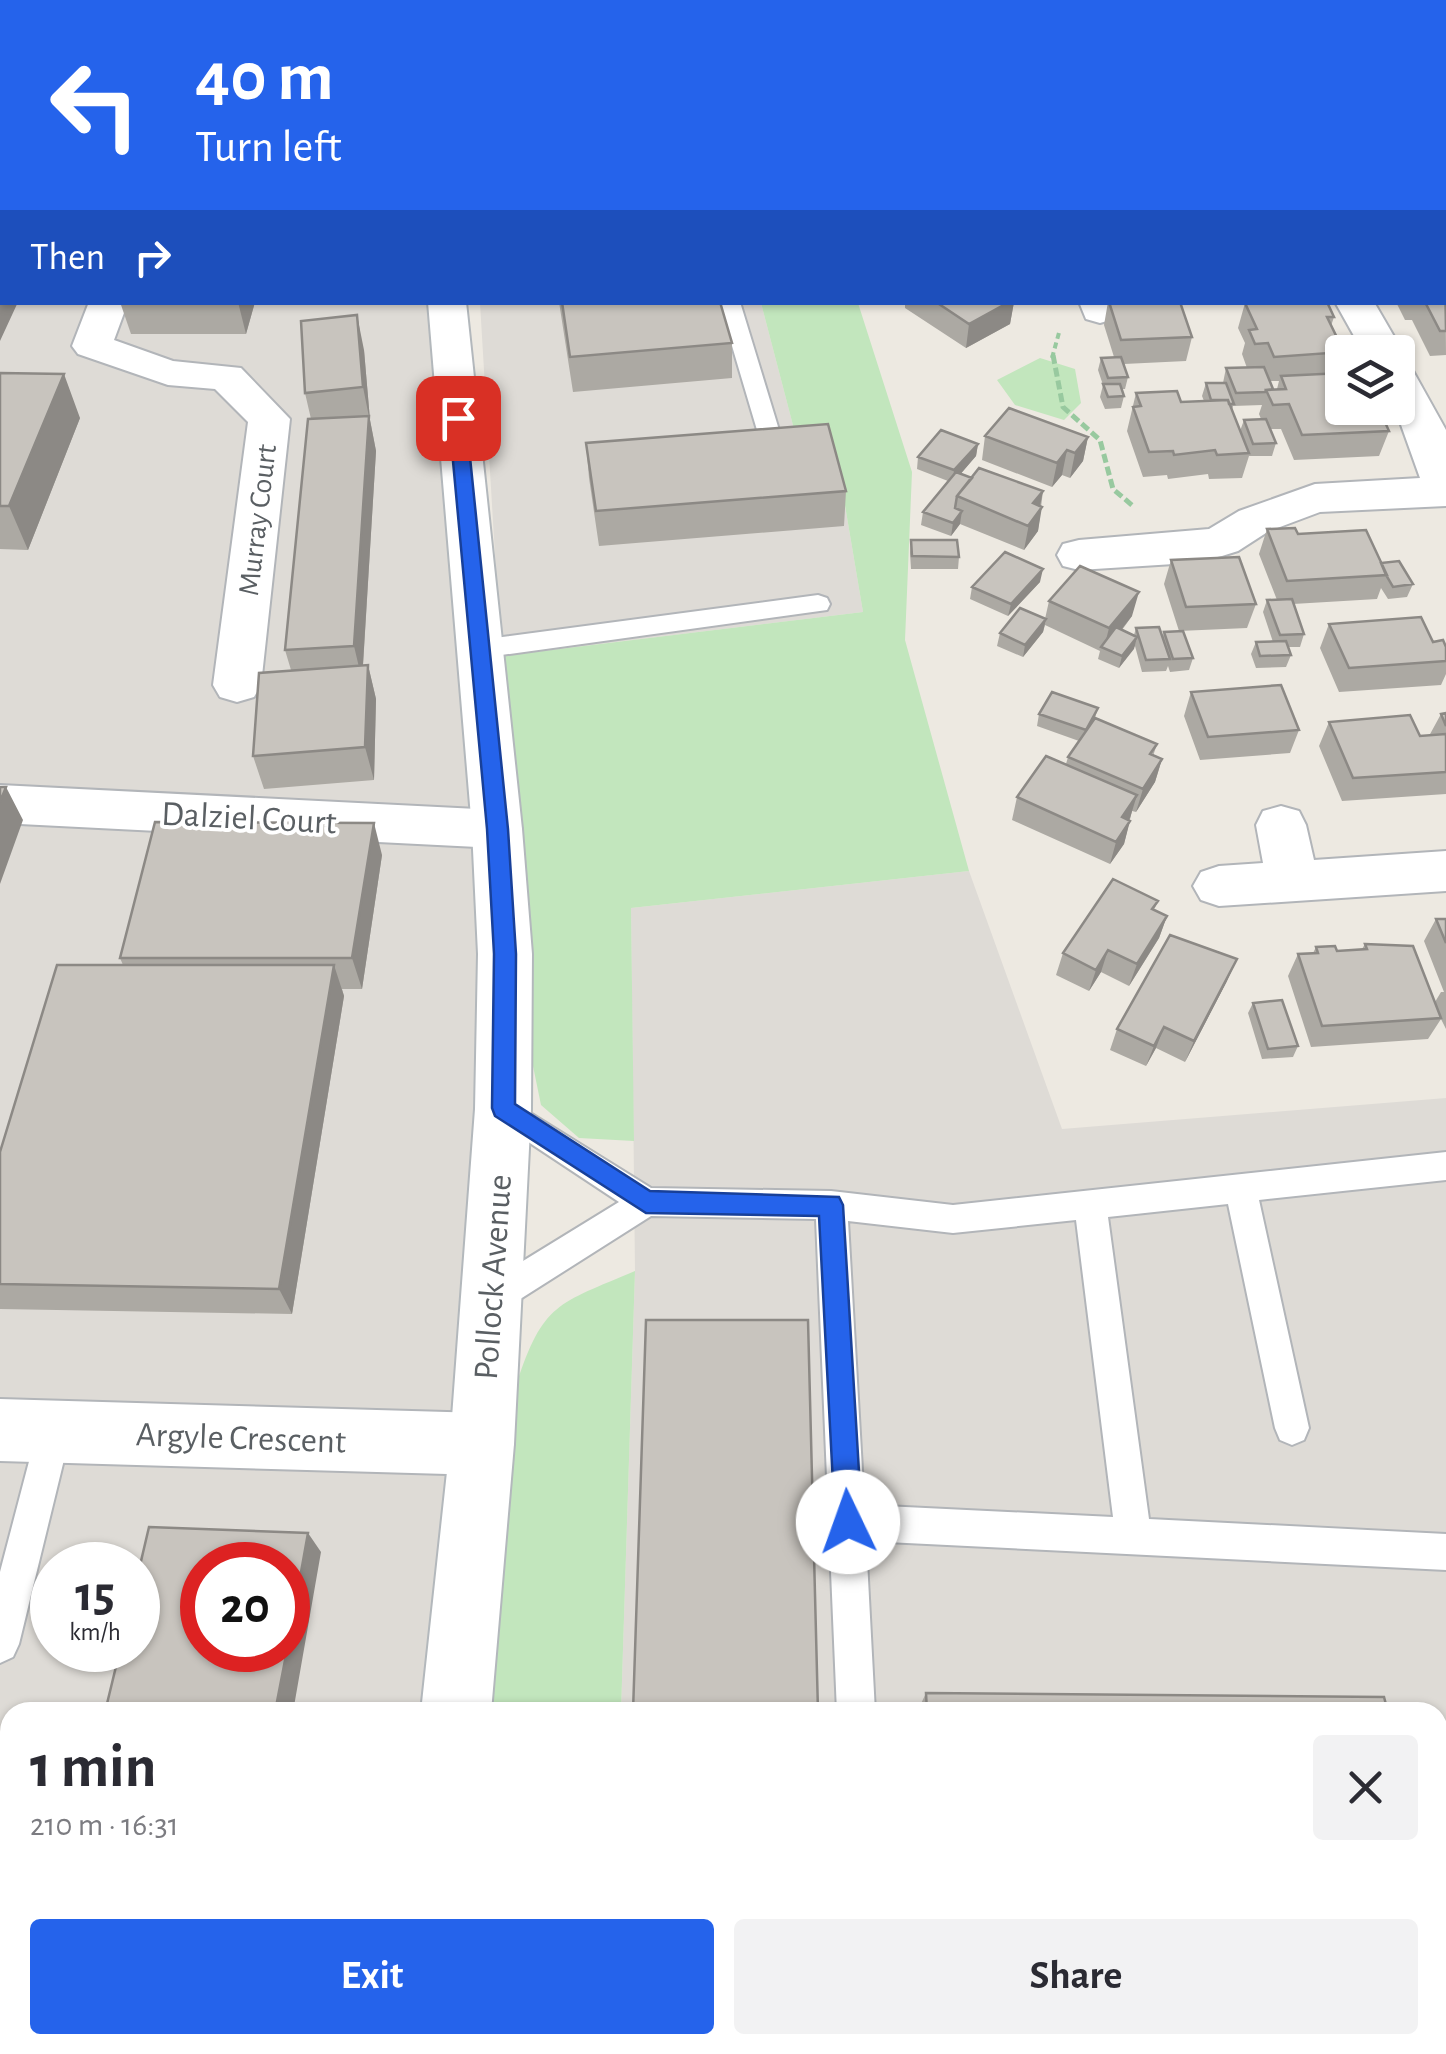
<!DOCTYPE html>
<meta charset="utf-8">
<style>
body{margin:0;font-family:"Alegreya Sans",sans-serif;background:#f2f2f3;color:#2b2b33;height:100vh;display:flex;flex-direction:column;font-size:38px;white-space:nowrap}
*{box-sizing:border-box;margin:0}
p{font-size:32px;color:#7c7c81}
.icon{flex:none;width:55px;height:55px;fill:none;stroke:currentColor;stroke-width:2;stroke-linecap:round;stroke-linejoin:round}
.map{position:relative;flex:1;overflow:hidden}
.sheet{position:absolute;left:0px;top:1702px;width:1448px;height:352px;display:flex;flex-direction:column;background:#fff;border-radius:30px 30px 0 0;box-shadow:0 2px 8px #0004}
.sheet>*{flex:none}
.top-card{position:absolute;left:0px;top:0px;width:1448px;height:305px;box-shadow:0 2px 8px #0004;background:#2563eb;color:#fff;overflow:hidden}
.tools{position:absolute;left:1325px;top:335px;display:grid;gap:20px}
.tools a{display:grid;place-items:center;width:90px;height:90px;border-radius:10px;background:#fff;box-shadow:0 2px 8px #0004;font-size:50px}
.speed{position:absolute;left:30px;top:1542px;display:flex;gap:20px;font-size:50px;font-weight:700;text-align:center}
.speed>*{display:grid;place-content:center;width:130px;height:130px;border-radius:50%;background:#fff;box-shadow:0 2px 8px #0004;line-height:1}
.speed small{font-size:25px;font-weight:400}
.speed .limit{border:15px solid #d22;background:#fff;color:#111}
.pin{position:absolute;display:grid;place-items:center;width:85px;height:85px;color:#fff;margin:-42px;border-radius:20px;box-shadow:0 5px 15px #0006}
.me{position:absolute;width:110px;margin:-55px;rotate:357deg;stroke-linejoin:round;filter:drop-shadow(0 0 8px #0008)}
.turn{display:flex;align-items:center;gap:35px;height:210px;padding:0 30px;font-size:45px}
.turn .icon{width:130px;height:130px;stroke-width:2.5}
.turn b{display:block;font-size:70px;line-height:85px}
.then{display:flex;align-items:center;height:95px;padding:0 30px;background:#0003;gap:20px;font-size:38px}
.round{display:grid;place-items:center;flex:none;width:105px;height:105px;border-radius:10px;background:#f2f2f3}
.head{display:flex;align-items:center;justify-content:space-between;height:170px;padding:0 30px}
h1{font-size:60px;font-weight:700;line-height:75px}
.action{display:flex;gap:20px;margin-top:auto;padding:20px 30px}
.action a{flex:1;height:115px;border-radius:10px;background:#2563eb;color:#fff;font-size:40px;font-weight:700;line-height:115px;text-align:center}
.action a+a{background:#f2f2f3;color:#2b2b33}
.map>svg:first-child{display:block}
</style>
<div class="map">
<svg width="1446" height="2054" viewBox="0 0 1446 2054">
<rect width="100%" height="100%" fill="#ede9e1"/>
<path fill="#dedbd6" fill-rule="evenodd" d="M 0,0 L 481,0 L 2,2 L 2,302 L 453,303 L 505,954 L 482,1444 L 456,1712 L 10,1712 L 10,2045 L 423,2045 L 422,2054 L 0,2054 ZM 52,1565 L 138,1565 L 138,1650 L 52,1650 ZM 202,1565 L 288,1565 L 288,1650 L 202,1650 Z
M 480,303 L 761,303 L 795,433 L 837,458 L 863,612 L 501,656 Z
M 969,871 L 1062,1129 L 1446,1098 L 1446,2054 L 610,2054 L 610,2045 L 1438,2045 L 1438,1712 L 621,1712 L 635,1271 L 631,908 Z"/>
<path fill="#c2e6bd" d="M 761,303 L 858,303 L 912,472 L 905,640 L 969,871 L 631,908 L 634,1141 L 579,1138 L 541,1105 L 533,1066 L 526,911 L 501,656 L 863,612 L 837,458 L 795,433 Z
M 1040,358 L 1075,369 L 1081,403 L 1064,420 L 1015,405 L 997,380 Z
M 635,1271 L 621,1712 L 488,1712 L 516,1386 C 543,1302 558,1304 635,1271 Z
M 460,2045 L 610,2045 L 610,2054 L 460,2054 Z"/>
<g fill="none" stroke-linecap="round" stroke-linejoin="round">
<g stroke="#b2b5b9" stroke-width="4">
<path id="lane" d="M 719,302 L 740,302 L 779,430 L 776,435 L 760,435 L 757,430 Z
M 818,595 L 827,598 L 830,604 L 827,610 L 480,658 L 471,655 L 467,649 L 471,643 L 480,640 Z
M 503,1096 L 651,1188 L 831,1191 L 953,1205 L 1446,1152 L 1446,1180 L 1259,1200 L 1309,1428 L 1304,1440 L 1292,1445 L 1280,1440 L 1275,1428 L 1228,1204 L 1108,1217 L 1149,1519 L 1446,1534 L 1446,1570 L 866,1541 L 875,1712 L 837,1712 L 816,1219 L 651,1216 L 503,1310 L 491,1314 L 479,1310 L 474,1299 L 479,1288 L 619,1202 L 492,1118 L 487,1109 L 492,1100 ZM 1076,1220 L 1113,1517 L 864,1505 L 848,1221 L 953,1233 Z
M 54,1414 L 66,1419 L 71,1431 L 19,1644 L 13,1657 L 0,1663 L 0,1572 L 37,1431 L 42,1419 Z
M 847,2045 L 889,2045 L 889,2054 L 847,2054 Z"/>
</g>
<g stroke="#b2b5b9" stroke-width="4">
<path id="street" d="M 1162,0 L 1201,0 L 1202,2 L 1164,2 Z
M 2,8 L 2,28 L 0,29 L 0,9 Z
M 89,302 L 128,302 L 114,340 L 173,361 L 241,368 L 290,419 L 261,685 L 254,697 L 237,702 L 220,697 L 213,685 L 248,422 L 215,389 L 168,385 L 78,354 L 72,346 Z
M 1079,302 L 1118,302 L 1119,311 L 1114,319 L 1100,323 L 1086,319 Z
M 1335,302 L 1374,302 L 1403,352 L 1398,360 L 1398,352 L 1363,352 Z
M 1398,366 L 1412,369 L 1446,430 L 1446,506 L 1320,512 L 1269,531 L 1238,551 L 1222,556 L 1190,563 L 1079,570 L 1063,566 L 1057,555 L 1063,544 L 1079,540 L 1209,529 L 1239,511 L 1315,484 L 1420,478 L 1395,408 Z
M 0,785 L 497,810 L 515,815 L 522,829 L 515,843 L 497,848 L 0,823 Z
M 1281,806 L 1299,811 L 1306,825 L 1314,860 L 1446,851 L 1446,891 L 1219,906 L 1201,900 L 1193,886 L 1201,872 L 1219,866 L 1263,863 L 1256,825 L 1263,811 Z
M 0,1399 L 482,1413 L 505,1422 L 514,1444 L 505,1466 L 482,1475 L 0,1461 Z"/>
</g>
<g stroke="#b3b8bc" stroke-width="4">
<path id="secondary" d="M 428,302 L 466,302 L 522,829 L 532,954 L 531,1109 L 514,1444 L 491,1712 L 421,1712 L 450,1444 L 475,1109 L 478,954 L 472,829 Z
M 384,2045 L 462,2045 L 461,2054 L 383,2054 Z"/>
</g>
<path stroke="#98c99f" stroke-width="4" stroke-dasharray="6 4" stroke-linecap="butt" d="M 794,0 L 811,2
M 1052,358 L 1060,329"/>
<path stroke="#98c99f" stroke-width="5" stroke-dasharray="9 4" stroke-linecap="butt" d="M 1053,355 L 1063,407 L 1100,440 L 1113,489 L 1133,506"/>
<use href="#lane" fill="#fff" fill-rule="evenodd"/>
<use href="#street" fill="#fff" fill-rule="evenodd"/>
<use href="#secondary" fill="#fff" fill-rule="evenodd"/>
</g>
<path fill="#aca9a3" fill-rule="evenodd" d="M 1284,0 L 1353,0 L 1351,2 L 1294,2 Z
M 2,51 L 2,180 L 0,180 L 0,66 Z
M 1445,224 L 1446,355 L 1430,356 L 1412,320 L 1405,320 L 1396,302 L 1445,302 Z
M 120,302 L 255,302 L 246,334 L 131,334 Z
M 559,302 L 720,302 L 732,343 L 732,378 L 573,392 Z
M 905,302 L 1014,302 L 1010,324 L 966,348 L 905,308 Z
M 1108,302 L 1180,302 L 1192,337 L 1186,361 L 1124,364 L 1128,377 L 1125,389 L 1122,389 L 1124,396 L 1121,408 L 1105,409 L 1100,397 L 1103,385 L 1098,370 L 1101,358 L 1114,357 L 1104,325 Z
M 1245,303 L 1334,317 L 1331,326 L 1342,352 L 1342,359 L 1337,374 L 1389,431 L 1379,456 L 1294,460 L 1281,429 L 1270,429 L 1276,443 L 1272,456 L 1249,456 L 1242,478 L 1209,479 L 1208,474 L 1168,479 L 1167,475 L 1143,477 L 1127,431 L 1136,393 L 1181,402 L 1204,401 L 1202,396 L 1206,383 L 1223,383 L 1226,368 L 1247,368 L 1242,354 L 1245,343 L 1238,328 ZM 1270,381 L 1279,381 L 1277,389 L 1273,389 ZM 1262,405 L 1259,414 L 1261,419 L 1244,420 L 1240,431 L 1232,410 L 1233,406 Z
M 364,350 L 370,420 L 376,451 L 363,666 L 368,665 L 376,699 L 374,780 L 264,789 L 253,756 L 291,670 L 285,650 L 311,419 L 305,393 Z
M 0,373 L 80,418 L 28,550 L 0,549 Z
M 985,436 L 1088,437 L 1083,461 L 1070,478 L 1062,475 L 1052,487 L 982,460 Z
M 586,443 L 846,491 L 844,526 L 599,546 L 589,478 Z
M 978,444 L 976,456 L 960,474 L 972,478 L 1043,491 L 1038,531 L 1024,550 L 960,524 L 951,536 L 921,525 L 923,512 L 948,481 L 917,469 L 918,457 Z
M 1267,529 L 1298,534 L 1381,563 L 1413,584 L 1407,597 L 1388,599 L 1381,588 L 1377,599 L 1293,604 L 1304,634 L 1300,647 L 1288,647 L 1291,655 L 1286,667 L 1256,668 L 1251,654 L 1256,642 L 1273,642 L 1263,612 L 1267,600 L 1277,600 L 1259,554 Z
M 911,540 L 959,557 L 958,569 L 911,569 L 910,553 Z
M 1171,560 L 1256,604 L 1247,628 L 1179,631 L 1164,584 Z
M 1040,582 L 1008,616 L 970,599 L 972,587 Z
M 1049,601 L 1132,616 L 1122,630 L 1134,635 L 1136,628 L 1163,636 L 1164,632 L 1193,658 L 1189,670 L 1170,672 L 1168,666 L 1166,671 L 1142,672 L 1135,646 L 1119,668 L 1098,659 L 1100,651 L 1045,625 L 1043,632 L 1023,657 L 997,646 L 1000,633 L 1045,619 Z
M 1329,624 L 1433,642 L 1446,647 L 1446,674 L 1441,685 L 1339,692 L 1320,648 Z
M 1191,692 L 1299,730 L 1290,753 L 1200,760 L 1184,716 Z
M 1098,708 L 1095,718 L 1157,744 L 1153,756 L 1162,759 L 1155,782 L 1136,812 L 1132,811 L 1124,844 L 1110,864 L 1012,820 L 1017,797 L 1066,764 L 1068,757 L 1079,741 L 1037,726 L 1039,714 Z
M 1446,713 L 1446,794 L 1342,801 L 1319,746 L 1329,722 L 1420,736 L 1429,736 L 1441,714 Z
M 382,855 L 362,989 L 342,989 L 344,996 L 292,1314 L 0,1309 L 0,1152 L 123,965 L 120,958 Z
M 1158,901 L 1154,910 L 1167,916 L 1159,938 L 1129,986 L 1101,972 L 1089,991 L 1056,975 L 1063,953 Z
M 1436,919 L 1446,919 L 1446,1029 L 1441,1019 L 1428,1039 L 1311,1047 L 1288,976 L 1298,954 L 1313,953 L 1316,947 L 1337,951 L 1362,949 L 1365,944 L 1435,1002 L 1441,992 L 1444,992 L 1424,941 Z
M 1227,981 L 1185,1062 L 1156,1048 L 1146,1066 L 1110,1050 L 1117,1029 Z
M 1253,1003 L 1298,1046 L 1293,1057 L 1262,1059 L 1248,1013 Z
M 926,1693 L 1388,1712 L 919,1712 L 919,1708 Z
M 936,2045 L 1438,2045 L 1446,2054 L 936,2054 Z"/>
<path fill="#8c8985" d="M 111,0 L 229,0 L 222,2 L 102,2 Z
M 2,256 L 2,302 L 18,302 L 0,341 L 0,261 Z
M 238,302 L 255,302 L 246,334 Z
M 1009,302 L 1014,302 L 1010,324 L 966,348 L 969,324 Z
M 357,315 L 364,350 L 370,420 L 376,451 L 362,680 L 354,646 L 369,417 L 363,387 Z
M 64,374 L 80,418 L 28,550 L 9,506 Z
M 1088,437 L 1083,461 L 1070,478 L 1075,453 Z
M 978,444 L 976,456 L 953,483 L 954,470 Z
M 1067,450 L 1062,475 L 1052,487 L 1057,463 Z
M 1043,491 L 1039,511 L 1042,507 L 1038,531 L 1024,550 L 1033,503 Z
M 962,511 L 960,524 L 951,536 L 953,523 Z
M 1043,569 L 1040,582 L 1008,616 L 1011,604 Z
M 1139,592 L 1132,616 L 1106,649 L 1104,648 L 1109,628 Z
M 1046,619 L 1043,632 L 1023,657 L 1025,645 Z
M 1137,637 L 1134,649 L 1119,668 L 1122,656 Z
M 368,665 L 376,699 L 374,780 L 365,747 Z
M 1162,759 L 1155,782 L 1136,812 L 1143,789 Z
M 6,787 L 23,820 L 0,884 L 0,802 Z
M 1137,795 L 1130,818 L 1116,840 L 1122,817 Z
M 1130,821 L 1124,844 L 1110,864 L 1116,842 Z
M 374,823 L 382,855 L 362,989 L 352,958 Z
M 1167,916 L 1159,938 L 1129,986 L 1137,964 Z
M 1108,950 L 1101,972 L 1089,991 L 1096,970 Z
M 1237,959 L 1227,981 L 1185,1062 L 1194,1041 Z
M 334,965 L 344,996 L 292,1314 L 279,1289 Z
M 1164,1027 L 1156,1048 L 1146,1066 L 1154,1046 Z
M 308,1533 L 321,1552 L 293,1712 L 275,1712 Z
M 227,2045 L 246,2045 L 245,2054 L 225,2054 Z"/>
<path fill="#c8c4be" stroke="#8c8985" stroke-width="2.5" d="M 47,0 L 111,0 L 102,2 L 49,2 Z
M 221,0 L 274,0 L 275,2 L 221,2 Z
M 569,0 L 696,0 L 696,2 L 569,2 Z
M 976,0 L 994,0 L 995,2 L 977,2 Z
M 1041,0 L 1059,0 L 1060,2 L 1042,2 Z
M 1071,0 L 1087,0 L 1099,2 L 1068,2 Z
M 2,51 L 2,144 L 0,144 L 0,66 Z
M 0,189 L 2,189 L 2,256 L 0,261 Z
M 1445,224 L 1446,226 L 1445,266 Z
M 1445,277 L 1446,331 L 1440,331 L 1425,302 L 1445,302 Z
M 562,302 L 720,302 L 732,343 L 570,357 Z
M 936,302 L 1009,302 L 969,324 Z
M 1109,302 L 1180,302 L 1192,337 L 1121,340 Z
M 1259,302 L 1327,302 L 1334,317 L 1327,317 L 1344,352 L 1274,357 L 1268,343 L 1255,344 L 1249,330 L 1257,329 L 1245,303 Z
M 357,315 L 363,387 L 305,393 L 301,321 Z
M 1121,357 L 1128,377 L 1108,378 L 1101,358 Z
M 1264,367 L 1273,389 L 1266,390 L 1265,392 L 1236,393 L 1226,368 Z
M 0,373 L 64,374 L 9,506 L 0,506 Z
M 1342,373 L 1342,408 L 1368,408 L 1370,411 L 1380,411 L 1389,431 L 1302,435 L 1289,404 L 1273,405 L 1266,390 L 1286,389 L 1281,376 Z
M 1206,383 L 1226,383 L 1234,404 L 1229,404 L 1228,400 L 1211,400 Z
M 1103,384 L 1120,384 L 1124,396 L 1108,397 Z
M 1177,391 L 1181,402 L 1228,400 L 1249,453 L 1217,455 L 1215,450 L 1174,455 L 1173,451 L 1149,452 L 1133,407 L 1141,406 L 1136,393 Z
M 1009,408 L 1088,437 L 1075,453 L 1067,450 L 1057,463 L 985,436 Z
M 369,416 L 354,646 L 285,650 L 308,419 Z
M 1266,419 L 1276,443 L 1253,444 L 1244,420 Z
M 828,424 L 846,491 L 596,511 L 586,443 Z
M 941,430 L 978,444 L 954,470 L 918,457 Z
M 979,468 L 1043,491 L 1033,503 L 1042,507 L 1028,526 L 957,496 Z
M 956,472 L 972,478 L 957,496 L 955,508 L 962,511 L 953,523 L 923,512 Z
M 1295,528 L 1298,534 L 1366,530 L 1387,575 L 1287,581 L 1267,529 Z
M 911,540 L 957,540 L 959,557 L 912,556 Z
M 1005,552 L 1043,569 L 1011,604 L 972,587 Z
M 1239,557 L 1256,604 L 1186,607 L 1171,560 Z
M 1399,561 L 1413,584 L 1393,587 L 1386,575 L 1381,563 Z
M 1080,566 L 1139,592 L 1109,628 L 1049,601 Z
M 1292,599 L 1304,634 L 1280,635 L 1267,600 Z
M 1020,608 L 1046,619 L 1025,645 L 1000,633 Z
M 1421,617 L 1433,642 L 1443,640 L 1446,647 L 1446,661 L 1349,668 L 1329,624 Z
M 1116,627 L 1137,637 L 1122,656 L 1101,647 Z
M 1159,627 L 1170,659 L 1146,660 L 1136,628 Z
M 1183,631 L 1193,658 L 1173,659 L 1164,632 Z
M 1286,641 L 1291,655 L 1260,656 L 1256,642 Z
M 368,665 L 365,747 L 253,756 L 259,673 Z
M 1281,685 L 1299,730 L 1208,737 L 1191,692 Z
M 1052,692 L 1098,708 L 1086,730 L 1039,714 Z
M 1446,713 L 1446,726 L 1441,714 Z
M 1410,715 L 1420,736 L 1446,734 L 1446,772 L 1353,778 L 1329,722 Z
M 1095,718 L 1157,744 L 1150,754 L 1162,759 L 1143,789 L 1068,757 Z
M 1046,756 L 1137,795 L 1122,817 L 1130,821 L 1116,842 L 1017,797 Z
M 0,787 L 6,787 L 0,802 Z
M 155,822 L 374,823 L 352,958 L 120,958 Z
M 1113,879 L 1158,901 L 1152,909 L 1167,916 L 1137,964 L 1108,950 L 1096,970 L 1063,953 Z
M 1436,919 L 1446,919 L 1446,943 Z
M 1170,935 L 1237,959 L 1194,1041 L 1164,1027 L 1154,1046 L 1117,1029 Z
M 1365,944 L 1413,946 L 1441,1018 L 1322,1026 L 1298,954 L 1318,953 L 1316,947 L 1335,946 L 1337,951 L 1367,949 Z
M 57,965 L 334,965 L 279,1289 L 0,1284 L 0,1152 Z
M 1282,1000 L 1298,1046 L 1268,1049 L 1253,1003 Z
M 646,1320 L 808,1320 L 818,1712 L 633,1712 Z
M 149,1527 L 308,1533 L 288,1645 L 288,1565 L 202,1565 L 202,1650 L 287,1650 L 275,1712 L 105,1712 L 120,1650 L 138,1650 L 138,1574 Z
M 926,1693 L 1384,1697 L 1388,1712 L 927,1712 Z
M 1438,1962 L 1446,2004 L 1446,2054 L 945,2054 L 944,2045 L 1438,2045 Z
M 20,2045 L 227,2045 L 225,2054 L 18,2054 Z
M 622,2045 L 827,2045 L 827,2054 L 621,2054 Z"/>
<path fill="#2563eb" stroke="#184099" stroke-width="2.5" d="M 458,413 L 466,418 L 508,829 L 516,954 L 515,1104 L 650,1191 L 839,1197 L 843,1205 L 862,1522 L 858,1532 L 848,1536 L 839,1532 L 835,1522 L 819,1216 L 646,1213 L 495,1116 L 492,1108 L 494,954 L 487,829 L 449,418 Z"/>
<g text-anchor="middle" stroke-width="8" stroke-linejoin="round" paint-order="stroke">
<g font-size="30" fill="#5a5f63" stroke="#fff">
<text transform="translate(257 520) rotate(-83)" y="10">Murray Court</text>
</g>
<g font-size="35" fill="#5a5f63" stroke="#fff">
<text transform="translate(249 817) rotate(3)" y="12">Dalziel Court</text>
<text transform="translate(492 1277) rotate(-86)" y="12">Pollock Avenue</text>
<text transform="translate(241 1437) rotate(2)" y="12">Argyle Crescent</text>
</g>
</g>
</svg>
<div class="tools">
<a><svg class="icon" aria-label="layers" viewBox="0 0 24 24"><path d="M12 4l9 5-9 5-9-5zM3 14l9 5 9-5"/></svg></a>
</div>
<div class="speed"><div>15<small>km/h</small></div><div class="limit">20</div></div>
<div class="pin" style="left:458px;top:418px;background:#d93025"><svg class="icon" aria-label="arrive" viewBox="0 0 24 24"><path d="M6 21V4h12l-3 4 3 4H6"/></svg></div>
<svg class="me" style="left:848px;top:1522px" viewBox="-20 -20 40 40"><circle r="19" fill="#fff"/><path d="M0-13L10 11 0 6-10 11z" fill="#2563eb"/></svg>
<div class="top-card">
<div class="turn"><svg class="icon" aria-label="left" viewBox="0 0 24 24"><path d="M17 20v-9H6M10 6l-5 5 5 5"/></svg><div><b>40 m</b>Turn left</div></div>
<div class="then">Then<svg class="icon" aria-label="right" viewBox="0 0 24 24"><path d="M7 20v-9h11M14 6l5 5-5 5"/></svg></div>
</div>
<section class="sheet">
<div class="head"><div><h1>1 min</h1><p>210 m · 16:31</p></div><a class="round"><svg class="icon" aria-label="close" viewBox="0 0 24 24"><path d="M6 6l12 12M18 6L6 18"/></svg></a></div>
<div class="action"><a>Exit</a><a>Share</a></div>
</section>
</div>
